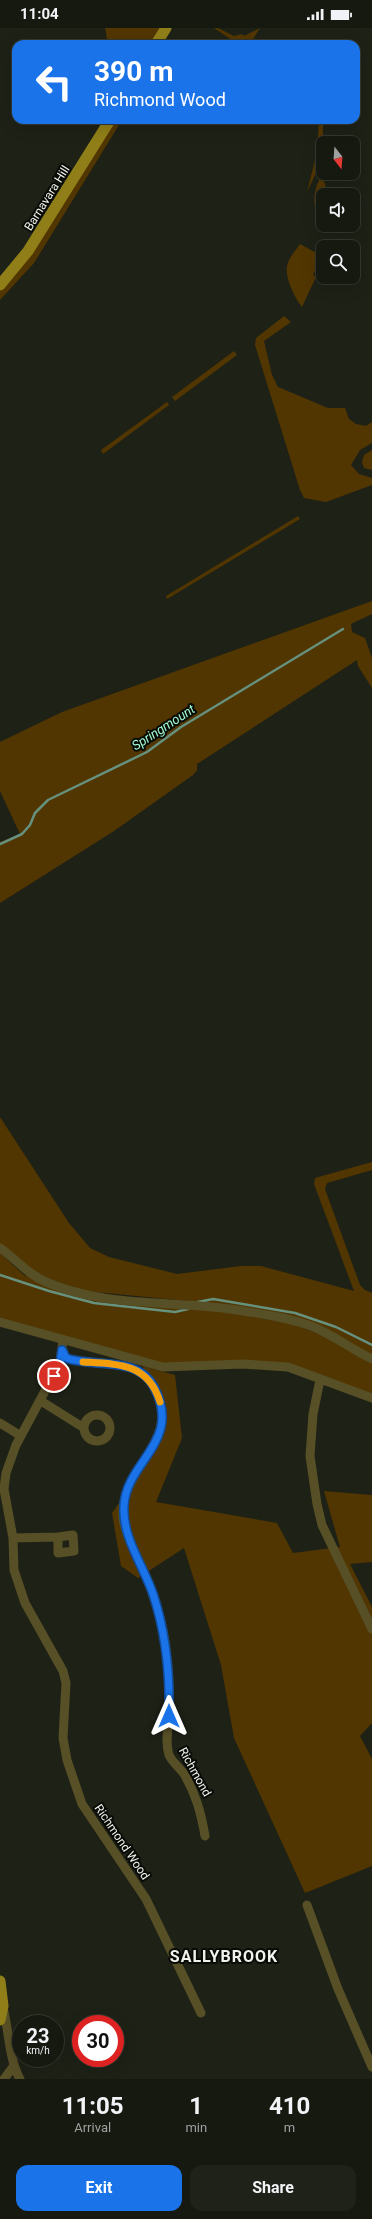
<!DOCTYPE html>
<style>
body{margin:0;font-family:Roboto,sans-serif;background:#1f2219;color:#f1f3f6;height:100vh;display:flex;flex-direction:column;font-size:15px;white-space:nowrap}
*{box-sizing:border-box;margin:0}
p{font-size:13px;color:#9ea09f}
.icon{flex:none;width:22px;height:22px;fill:none;stroke:currentColor;stroke-width:2;stroke-linecap:round;stroke-linejoin:round}
.map{position:relative;height:2051px;overflow:hidden}
.details{display:flex;flex-direction:column;background:#161910;flex:1}
.details>*{flex:none}
.banner{position:absolute;left:12px;top:12px;width:348px;height:84px;border-radius:12px;box-shadow:0 4px 16px #0002,0 0 0 1px #353830;background:#1a73e8;color:#fff;overflow:hidden}
.needle{width:26px;rotate:163deg}
.buttons{position:absolute;left:316px;top:108px;display:grid;gap:8px}
.buttons a{display:grid;place-items:center;width:44px;height:44px;border-radius:8px;background:#161910;box-shadow:0 4px 16px #0002,0 0 0 1px #353830;font-size:20px}
.speed{position:absolute;left:12px;top:1987px;display:flex;gap:8px;font-size:20px;font-weight:700;text-align:center}
.speed>*{display:grid;place-content:center;width:52px;height:52px;border-radius:50%;background:#161910;box-shadow:0 4px 16px #0002,0 0 0 1px #353830;line-height:1}
.speed small{font-size:10px;font-weight:400}
.speed .limit{border:6px solid #d22;background:#fff;color:#111}
.pin{position:absolute;display:grid;place-items:center;width:34px;height:34px;color:#fff;margin:-17px;border:2px solid #fff;border-radius:50%;box-shadow:0 1px 4px #0007}
.me{position:absolute;width:44px;margin:-22px;rotate:0deg;stroke-linejoin:round;filter:drop-shadow(0 0 3px #0008)}
.turn{display:flex;align-items:center;gap:14px;height:84px;padding:0 16px;font-size:18px}
.turn .icon{width:52px;height:52px;stroke-width:2.5}
.turn b{display:block;font-size:28px;line-height:34px}
.eta{display:flex;justify-content:space-evenly;align-items:center;height:68px;text-align:center}
.eta b{font-size:24px;font-weight:700;line-height:28px}
.action{display:flex;gap:8px;margin-top:auto;padding:8px 16px}
.action a{flex:1;height:46px;border-radius:12px;background:#1a73e8;color:#fff;font-size:16px;font-weight:700;line-height:46px;text-align:center}
.action a+a{background:#1f2219;color:#f1f3f6}
.status{display:flex;justify-content:space-between;align-items:center;height:28px;padding:0 20px;background:#161910;direction:ltr}
.status svg{height:11px;fill:currentColor}
.map>svg:first-child{display:block}
</style>
<div class="status"><b>11:04</b><svg viewBox="0 0 49 12"><path d="M0 12V9h3v3zM5 12V6h3v6zM10 12V3h3v9zM15 12V0h3v12zM26 1h20v11H26zM47 4h2v5h-2z"/></svg></div>
<div class="map">
<svg width="372" height="2051" viewBox="0 0 372 2051">
<rect width="100%" height="100%" fill="#1e2116"/>
<path fill="#523601" d="M 105,0 L 160,0 L 150,16 L 108,16 Z
M 214,0 L 218,0 L 234,8 L 242,6 L 244,8 L 260,0 L 250,16 L 238,16 Z
M 115,92 L 122,92 L 34,235 L 0,272 L 0,262 Z
M 319,92 L 323,92 L 323,121 L 320,136 L 307,164 L 317,124 Z
M 322,146 L 328,167 L 323,167 L 323,194 C 310,181 313,162 322,146 Z
M 353,183 L 360,186 L 360,196 L 354,204 L 342,203 L 326,197 L 353,197 Z
M 300,216 L 322,228 L 313,247 L 316,249 L 302,279 C 294,269 283,246 288,235 C 290,228 296,222 300,216 Z
M 284,288 L 291,294 L 264,313 L 272,347 L 278,359 L 328,380 L 345,380 L 349,391 L 356,396 L 366,398 L 372,394 L 372,415 L 360,422 L 351,437 L 359,446 L 372,450 L 372,457 L 326,474 L 304,470 L 300,462 L 255,317 L 256,310 Z
M 234,323 L 237,327 L 175,373 L 172,369 Z
M 167,374 L 169,377 L 103,426 L 101,422 Z
M 372,422 L 372,442 L 364,440 L 362,434 L 364,427 Z
M 298,488 L 300,491 L 167,571 L 166,568 Z
M 372,573 L 372,586 L 351,596 L 352,604 L 365,610 L 372,630 L 372,660 L 358,638 L 357,632 L 197,736 L 197,742 L 193,747 L 114,803 L 0,875 L 0,814 L 20,806 L 0,763 L 0,714 L 62,684 Z
M 0,1089 L 69,1195 L 90,1220 L 109,1229 L 177,1246 L 241,1238 L 261,1238 L 354,1263 L 314,1156 L 315,1150 L 372,1134 L 372,1142 L 327,1155 L 325,1161 L 360,1257 L 365,1262 L 372,1265 L 372,1328 L 332,1304 L 198,1274 L 95,1264 L 75,1261 L 37,1246 L 0,1216 Z
M 0,1225 L 24,1247 L 59,1263 L 237,1286 L 293,1296 L 329,1310 L 372,1334 L 372,1367 L 288,1337 L 174,1337 L 152,1334 L 0,1290 Z
M 142,1338 L 175,1347 L 182,1410 L 156,1474 L 277,1495 L 293,1525 L 340,1519 L 324,1463 L 372,1467 L 372,1534 L 350,1536 L 372,1579 L 372,1695 L 360,1708 L 372,1731 L 372,1838 L 305,1865 L 234,1710 L 221,1637 L 184,1520 L 138,1550 L 121,1538 L 112,1485 L 129,1461 L 161,1409 L 160,1362 Z"/>
<g fill="none" stroke-linecap="round" stroke-linejoin="round">
<path stroke="#66917e" stroke-width="2.5" d="M 0,816 L 22,806 L 30,797 L 35,785 L 48,772 L 147,724 L 181,699 L 343,601
M 0,1247 L 49,1263 L 94,1275 L 175,1284 L 188,1281
M 198,1274 L 213,1271 L 295,1285 L 336,1299 L 372,1317"/>
<path stroke="#574f26" stroke-width="9" d="M 0,1220 C 16,1231 27,1246 46,1254 C 105,1280 174,1272 237,1282 C 261,1286 287,1289 311,1298 C 332,1306 351,1321 372,1331
M 0,1294 L 163,1339 L 243,1336 L 288,1339 L 372,1370
M 63,1312 L 60,1335 L 16,1417 L 6,1445 L 4,1461 L 13,1510 L 14,1542 L 25,1575 L 63,1643 L 66,1655 L 63,1710 L 67,1732 L 82,1776 L 146,1871 L 201,1985
M 63,1322 L 66,1330 C 95,1340 137,1327 154,1359 C 184,1414 119,1439 123,1490 C 125,1509 138,1528 145,1546 C 155,1570 163,1596 166,1621 C 169,1643 170,1666 169,1688 C 168,1700 165,1714 169,1727 C 172,1734 180,1740 184,1746 C 196,1766 201,1785 205,1808
M 320,1352 L 313,1386 L 310,1428 L 317,1476 L 322,1497 L 372,1601
M 41,1373 L 84,1400
M84 1400a13 13 0 1 1 26 0a13 13 0 1 1-26 0Z
M 0,1395 L 21,1408
M 73,1507 L 74,1523 L 58,1525 L 58,1509 Z
M 13,1510 L 58,1509
M 307,1877 L 338,1961 L 372,2039
M 3,1980 C 9,2002 9,2032 20,2051
M 4,2051 L 13,2039"/>
<path stroke="#907f19" stroke-width="11" d="M 156,16 L 166,0
M 0,257 L 28,223 L 110,92
M 0,1953 L 3,1978 L 0,1992"/>
</g>
<g fill="none" stroke-linecap="round" stroke-linejoin="round">
<g stroke="#114b97" stroke-width="10">
<path id="route" d="M 54,1348 L 60,1336 L 62,1322 L 66,1330 C 94,1340 137,1327 154,1359 C 183,1414 126,1433 124,1478 C 122,1509 143,1537 153,1566 C 166,1605 170,1647 169,1688"/>
</g>
<use href="#route" stroke="#1a73e8" stroke-width="7"/>
<path stroke="#f59e0b" stroke-width="7" d="M 83,1334 C 118,1336 148,1335 160,1374"/>
</g>
<g text-anchor="middle" stroke-width="4" stroke-linejoin="round" paint-order="stroke">
<g font-size="12" fill="#f0f2eb" stroke="#080a06">
<text transform="translate(47 170) rotate(-58)" y="4">Barnavara Hill</text>
<text transform="translate(195 1744) rotate(61)" y="4">Richmond</text>
<text transform="translate(122 1814) rotate(56)" y="4">Richmond Wood</text>
</g>
<g font-size="13" font-style="italic" fill="#9ffbd1" stroke="#080a06">
<text transform="translate(163 699) rotate(-33)" y="5">Springmount</text>
</g>
<g font-size="16" font-weight="bold" letter-spacing="1" fill="#f0f2eb" stroke="#080a06">
<text x="224" y="1934">SALLYBROOK</text>
</g>
</g>
</svg>
<div class="buttons">
<a><svg class="needle" viewBox="-14 -14 28 28"><path d="M0-13l5 13h-10z" fill="#e53935"/><path d="M0 13l5-13h-10z" fill="#9ea09f"/></svg></a>
<a><svg class="icon" aria-label="sound" viewBox="0 0 24 24"><path d="M4 9h4l5-4v14l-5-4H4zM17 9q2 3 0 6"/></svg></a>
<a><svg class="icon" aria-label="search" viewBox="0 0 24 24"><circle cx="10" cy="10" r="6"/><path d="M15 15l6 6"/></svg></a>
</div>
<div class="speed"><div>23<small>km/h</small></div><div class="limit">30</div></div>
<div class="pin" style="left:54px;top:1348px;background:#d93025"><svg class="icon" aria-label="arrive" viewBox="0 0 24 24"><path d="M6 21V4h12l-3 4 3 4H6"/></svg></div>
<svg class="me" style="left:169px;top:1688px" viewBox="-20 -20 40 40"><path d="M0-17L14 15 0 8-14 15z" fill="#1a73e8" stroke="#fff" stroke-width="4"/></svg>
<div class="banner">
<div class="turn"><svg class="icon" aria-label="left" viewBox="0 0 24 24"><path d="M17 20v-9H6M10 6l-5 5 5 5"/></svg><div><b>390 m</b>Richmond Wood</div></div>
</div>
</div>
<section class="details">
<div class="eta">
<div><b>11:05</b><p>Arrival</p></div>
<div><b>1</b><p>min</p></div>
<div><b>410</b><p>m</p></div>
</div>
<div class="action"><a>Exit</a><a>Share</a></div>
</section>
